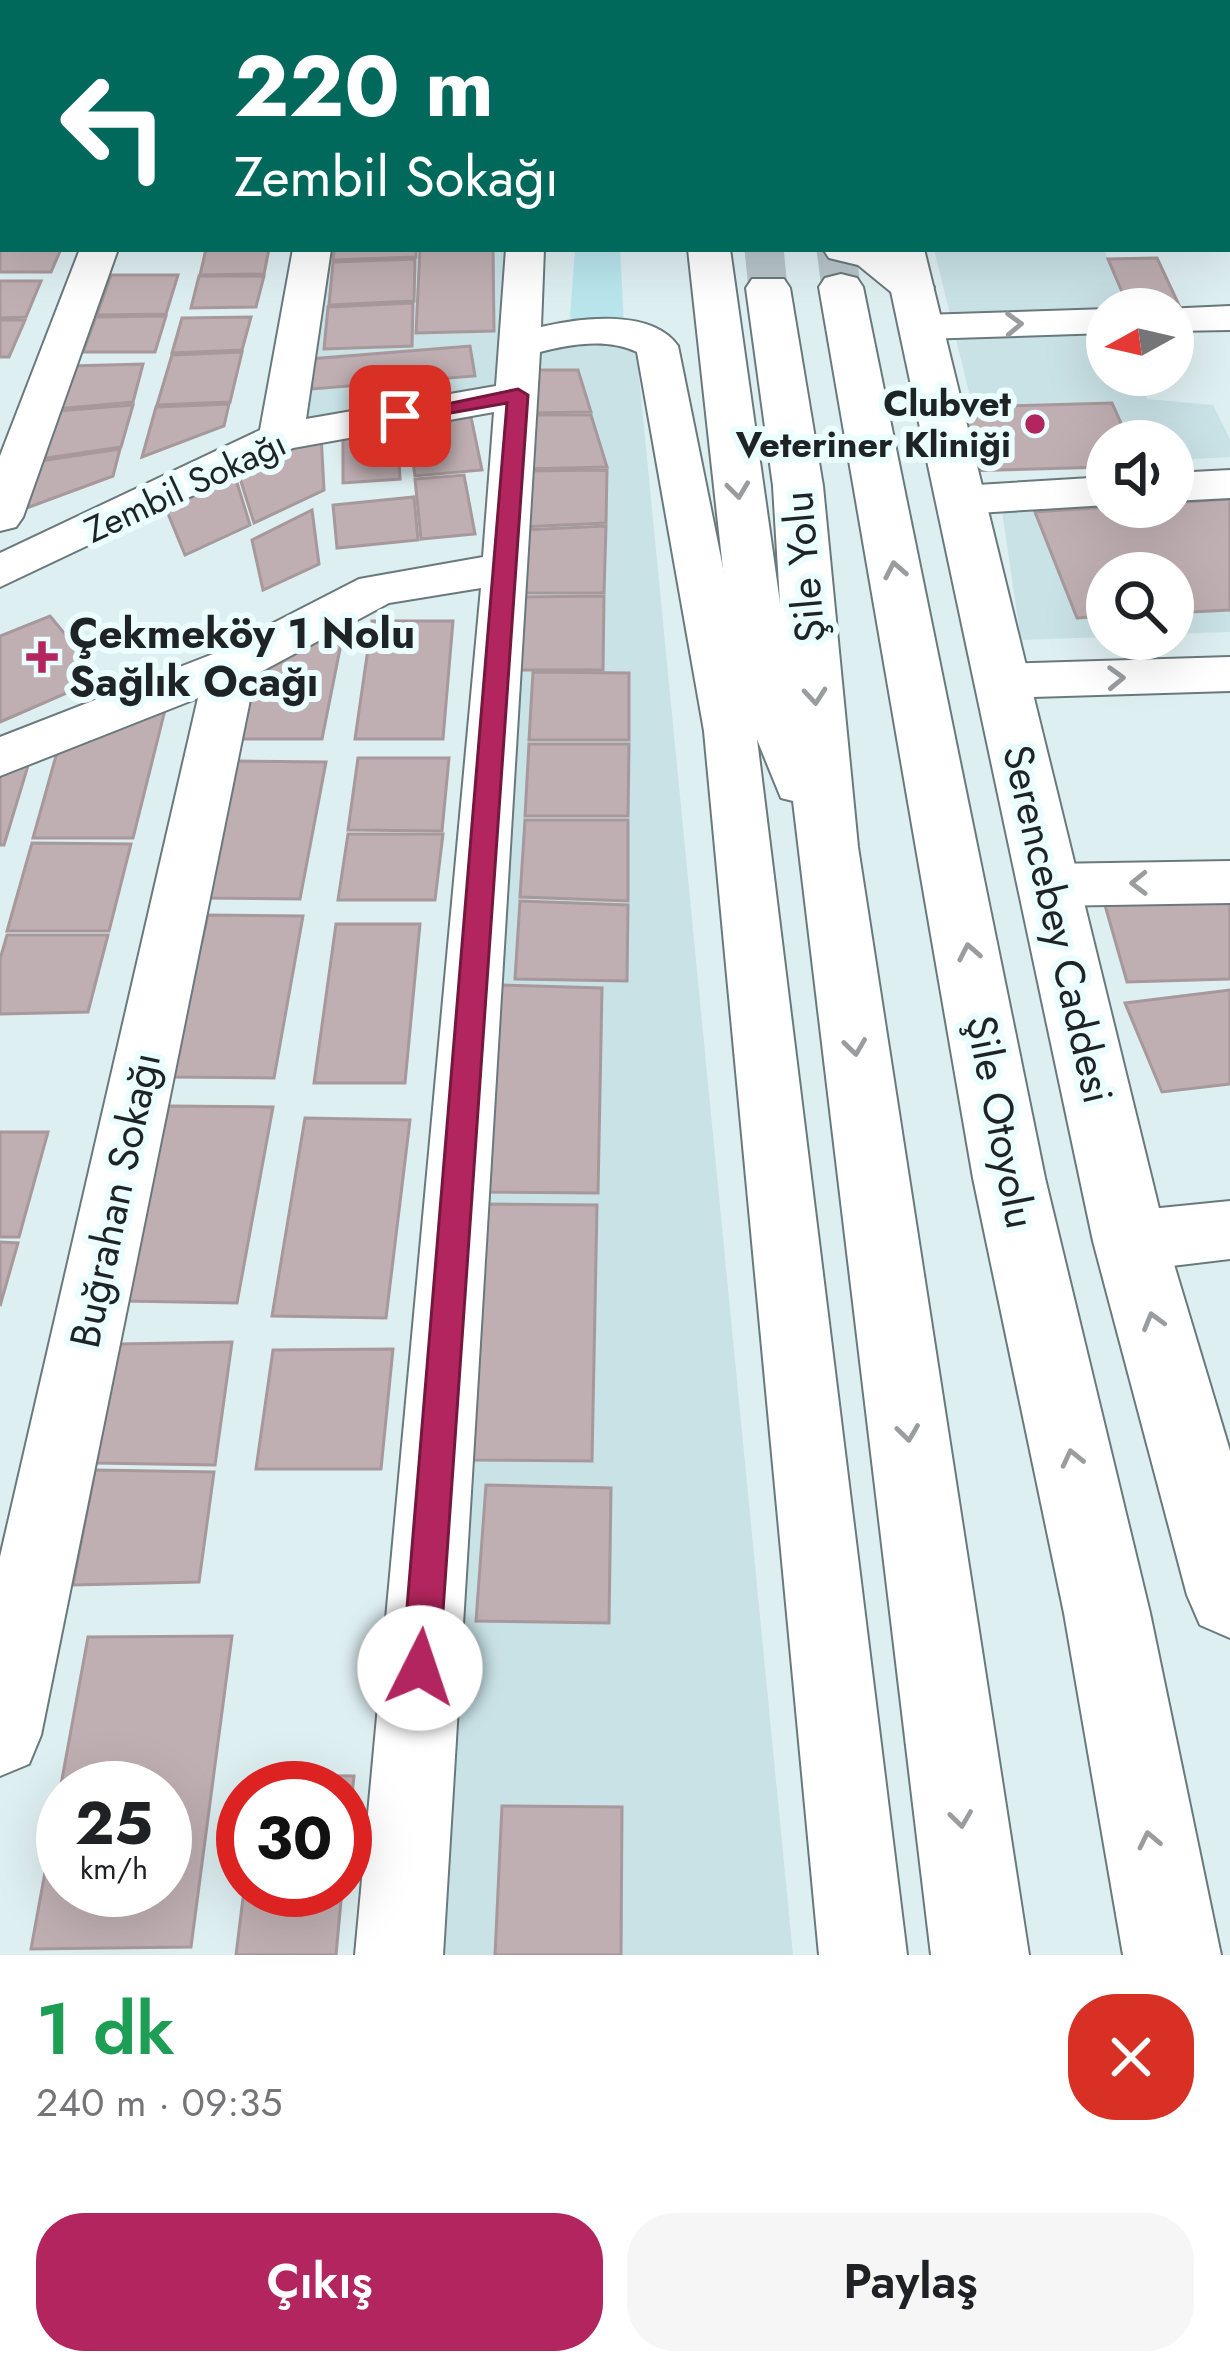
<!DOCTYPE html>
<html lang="tr">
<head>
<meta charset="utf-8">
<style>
	:root { --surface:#fff; --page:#f6f6f6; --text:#202124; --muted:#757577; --accent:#b2255e }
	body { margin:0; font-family:Jost,sans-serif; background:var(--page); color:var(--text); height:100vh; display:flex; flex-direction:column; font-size:45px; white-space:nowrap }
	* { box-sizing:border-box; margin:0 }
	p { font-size:39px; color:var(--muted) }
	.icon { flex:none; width:66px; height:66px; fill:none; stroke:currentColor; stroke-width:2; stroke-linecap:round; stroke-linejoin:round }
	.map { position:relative; height:1955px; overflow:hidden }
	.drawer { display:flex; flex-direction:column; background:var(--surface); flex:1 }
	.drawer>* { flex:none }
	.hud { position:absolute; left:0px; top:0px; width:1230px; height:252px; box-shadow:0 12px 48px #0002; background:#00695c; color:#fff; overflow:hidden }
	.needle { width:78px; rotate:262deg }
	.fabs { position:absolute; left:1086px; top:288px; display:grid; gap:24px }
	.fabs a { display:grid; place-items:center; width:108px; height:108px; border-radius:50%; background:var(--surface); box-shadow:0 12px 48px #0002; font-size:60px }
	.speed { position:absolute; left:36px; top:1761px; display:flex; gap:24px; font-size:60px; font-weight:700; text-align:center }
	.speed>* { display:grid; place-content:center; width:156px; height:156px; border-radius:50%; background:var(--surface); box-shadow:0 12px 48px #0002; line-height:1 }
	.speed small { font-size:30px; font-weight:400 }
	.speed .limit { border:18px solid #d22; background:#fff; color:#111 }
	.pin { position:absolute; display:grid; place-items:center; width:102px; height:102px; color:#fff; margin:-51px; border-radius:24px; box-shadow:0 6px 18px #0006 }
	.me { position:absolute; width:132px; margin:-66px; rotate:4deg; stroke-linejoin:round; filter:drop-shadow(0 0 9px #0008) }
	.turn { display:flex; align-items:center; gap:42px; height:252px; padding:0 36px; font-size:54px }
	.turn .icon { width:156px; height:156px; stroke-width:2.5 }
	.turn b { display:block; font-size:84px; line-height:102px }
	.round { display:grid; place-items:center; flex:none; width:126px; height:126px; border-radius:48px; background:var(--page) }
	.overview { display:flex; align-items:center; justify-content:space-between; height:204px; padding:0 36px }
	h1 { font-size:72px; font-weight:600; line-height:90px; color:#1e9e55 }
	.cta { display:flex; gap:24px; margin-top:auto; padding:24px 36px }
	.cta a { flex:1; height:138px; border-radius:48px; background:var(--accent); color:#fff; font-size:48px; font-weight:600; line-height:138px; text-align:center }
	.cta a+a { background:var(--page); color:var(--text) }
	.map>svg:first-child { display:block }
	.built { fill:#c9e2e6 }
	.green { fill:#b9e6ed }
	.building { fill:#bfafb3; stroke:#a7989b; stroke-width:3; fill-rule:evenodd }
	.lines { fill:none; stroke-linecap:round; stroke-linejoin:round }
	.highway-tunnel { stroke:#b8c6c9; stroke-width:39; stroke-dasharray:39 20; stroke-linecap:butt }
	.minor-casing { stroke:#6a797b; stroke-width:4 }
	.major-casing { stroke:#6a797b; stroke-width:4 }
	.highway-casing { stroke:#6a797b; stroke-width:4 }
	.minor { fill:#fff; fill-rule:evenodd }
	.major { fill:#fff; fill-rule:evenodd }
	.highway { fill:#fff; fill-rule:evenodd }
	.oneway { stroke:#9a9c9d }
	.route { fill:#b2255e; stroke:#74183d; stroke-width:3 }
	.poi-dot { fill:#b2255e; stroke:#ebfdff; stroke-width:4.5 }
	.labels { text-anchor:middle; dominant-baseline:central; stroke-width:12; stroke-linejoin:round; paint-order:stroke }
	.far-poi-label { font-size:36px; font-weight:bold; fill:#1e2425; stroke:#ebfdff; text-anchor:end }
	.far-street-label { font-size:36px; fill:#1e2425; stroke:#ebfdff }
	.street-label { font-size:42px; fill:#1e2425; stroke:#ebfdff }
	.poi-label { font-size:42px; font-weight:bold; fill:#1e2425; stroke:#ebfdff; text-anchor:start }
</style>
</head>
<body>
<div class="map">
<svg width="1230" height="1955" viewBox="0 0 1230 1955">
	<rect width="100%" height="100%" fill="#deeff2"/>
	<g class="built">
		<path d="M321 249H525L529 338 636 345 793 1955H423L530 391 301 427Z"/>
		<path d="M934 249H1104L1126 309H1107V375H1141L1147 399 1213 405 1230 439V457L1173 460V441H1107L988 470Z"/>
		<path d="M1230 481V632L1173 634V573H1107V637L1021 640 999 491 1107 486V507H1173V483Z"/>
	</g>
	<path class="green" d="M575 249H620L624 325 576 324 570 317Z"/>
	<g class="building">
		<path d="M0 247 3 249H61L51 272H0Z"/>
		<path d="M206 249H269L264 274 200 275Z"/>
		<path d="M334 249H416V257L333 260Z"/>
		<path d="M420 249H493L494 331 416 333Z"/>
		<path d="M1157 258 1179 305 1128 306 1108 259Z"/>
		<path d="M415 259 414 301 329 305 333 262Z"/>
		<path d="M111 275H178L166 314 97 315Z"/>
		<path d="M199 276H264L256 307 191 308Z"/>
		<path d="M0 281H41L26 317 0 318Z"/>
		<path d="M413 303 412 346 324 349 328 307Z"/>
		<path d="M166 316 155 352H83L96 317Z"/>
		<path d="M251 317 242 350 172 353 182 318Z"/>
		<path d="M0 320H25L9 357H0Z"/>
		<path d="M470 346 475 376 312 389 310 359Z"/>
		<path d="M242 352 230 402 157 405 172 355Z"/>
		<path d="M143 364 133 402 56 409 70 366Z"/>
		<path d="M533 370H578L591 412 530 413Z"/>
		<path d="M1112 403 1129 441H1107V467L963 471 944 408Z"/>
		<path d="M229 404 224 426 142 457 156 407Z"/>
		<path d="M133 405 121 447 40 459 56 411Z"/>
		<path d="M530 415H591L607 467 526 469Z"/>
		<path d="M471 417 482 470 415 476 407 423Z"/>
		<path d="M397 424 400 479 343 483V428Z"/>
		<path d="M321 434 324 490 254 523 238 472Z"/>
		<path d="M120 449 113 476 24 509 40 461Z"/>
		<path d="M607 470 606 523 522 527 526 471Z"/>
		<path d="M234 473 250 525 185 555 164 504Z"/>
		<path d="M464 475 475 534 421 539 415 479Z"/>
		<path d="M414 497 418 540 337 548 333 505Z"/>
		<path d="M1230 499V610L1173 613V573H1107V616L1077 618 1035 512Z"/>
		<path d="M312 510 319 564 263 590 252 540Z"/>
		<path d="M606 526 604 593H517L522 530Z"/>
		<path d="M604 596 603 670H512L517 597Z"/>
		<path d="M50 616 101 678 0 722V636Z"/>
		<path d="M346 619 322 739H241L256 661Z"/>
		<path d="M372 621H453L443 739H355Z"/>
		<path d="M533 672 629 673V740H529Z"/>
		<path d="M165 710 133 838H33L59 745Z"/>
		<path d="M529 744H629L628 816H525Z"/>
		<path d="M358 758H449L442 831 348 830Z"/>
		<path d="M30 759 4 845H0V771Z"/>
		<path d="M238 761 326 762 300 899 206 898Z"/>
		<path d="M525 820H628V901L520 897Z"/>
		<path d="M348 834H443L435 900H338Z"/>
		<path d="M32 843 131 844 109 931H7Z"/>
		<path d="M1230 891V979L1127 982 1102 895Z"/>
		<path d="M520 901 628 905 627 981 515 979Z"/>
		<path d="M208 915 303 916 274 1078 171 1077Z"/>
		<path d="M336 924H420L405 1083H314Z"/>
		<path d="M7 935H108L88 1012 0 1014V959Z"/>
		<path d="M500 985 602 988 598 1193 487 1192Z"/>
		<path d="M1230 990V1084L1162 1092 1125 1003Z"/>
		<path d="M169 1106 273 1107 237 1303 124 1301Z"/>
		<path d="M305 1118 410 1120 386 1318 272 1316Z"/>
		<path d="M0 1132H48L19 1237H0Z"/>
		<path d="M486 1204 597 1205 592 1461 467 1460Z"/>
		<path d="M0 1242 18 1243 0 1306Z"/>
		<path d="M232 1342 215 1465 96 1463 119 1344Z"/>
		<path d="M393 1349 381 1469H256L273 1350Z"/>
		<path d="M95 1470 214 1472 199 1582 73 1585Z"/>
		<path d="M486 1485 611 1488 609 1623 476 1621Z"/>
		<path d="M232 1636 191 1947 31 1949 88 1637ZM63 1788H165V1890H63Z"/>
		<path d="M257 1775 354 1776 345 1864V1788H256Z"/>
		<path d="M502 1806 622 1807 621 1955H495Z"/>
		<path d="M244 1890H342L336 1955H236Z"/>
	</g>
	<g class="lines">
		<g class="highway-tunnel">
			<path d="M764 249 768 288"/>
			<path d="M836 249 841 287"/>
		</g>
		<g class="minor-casing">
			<g id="minor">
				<rect x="102" y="0" width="32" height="3"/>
				<path d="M1058 0H1091L1093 3H1060Z"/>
				<path d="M1227 124 1230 125V149L1227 148Z"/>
				<rect x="1227" y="196" width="3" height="22"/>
				<rect x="0" y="220" width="3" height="24"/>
				<path d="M80 249H118L23 517 16 527 0 531V456Z"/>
				<path d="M293 249H331L306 419 496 386 506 249H544L541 327C579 318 652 308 678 346L756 731 907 1955H819L704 731 637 352C607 338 571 344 540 352L443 1955H355L481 588 389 603 255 675 41 1735 29 1764 0 1776V1557L198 698 0 776V737L213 654 359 579 483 557 494 412 293 448 0 587V553L260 430Z"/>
				<path d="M1230 306V330L1173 331V309H1164Z"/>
				<path d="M1108 309 1107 333 922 339 907 336 901 327 907 318 922 315Z"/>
				<path d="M1230 470V498L1173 501V473Z"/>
				<path d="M1107 477V505L961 514 945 510 938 500 945 490 961 486Z"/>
				<path d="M1230 657V691L1003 698 985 693 977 681 985 669 1003 664Z"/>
				<path d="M1230 861V903L1049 906 1029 900 1020 885 1029 870 1049 864Z"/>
				<path d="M1230 1201V1259L1130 1271 1106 1262 1096 1241 1106 1220 1130 1211Z"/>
			</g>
		</g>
		<g class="major-casing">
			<g id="major">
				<path d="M60 0H111L113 3H62Z"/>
				<rect x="677" y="0" width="34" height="3"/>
				<rect x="844" y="0" width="34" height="3"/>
				<rect x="0" y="85" width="3" height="22"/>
				<path d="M882 249H924L1167 1241 1230 1451V1638L1200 1625 1187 1595 1093 1241Z"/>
			</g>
		</g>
		<g class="highway-casing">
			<g id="highway">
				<path d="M688 249H730L780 603 773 486 746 288 752 279H784L790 288 823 486 858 847 1029 1955H931L793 801 781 798 736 688Z"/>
				<path d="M823 249H891L934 287 928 296H896L858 265 829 258Z"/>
				<path d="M841 274 857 278 863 287 1045 1178 1150 1613 1221 1955H1123L1064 1613 973 1178 819 287 825 278Z"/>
			</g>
		</g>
		<use href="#minor" class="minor"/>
		<use href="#major" class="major"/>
		<use href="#highway" class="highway"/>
	</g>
	<defs><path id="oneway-chevron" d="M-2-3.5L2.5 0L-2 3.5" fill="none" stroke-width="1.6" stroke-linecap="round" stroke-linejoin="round" transform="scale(3)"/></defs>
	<g class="oneway">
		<use href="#oneway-chevron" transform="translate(1014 324) rotate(-2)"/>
		<use href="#oneway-chevron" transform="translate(738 490) rotate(83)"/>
		<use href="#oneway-chevron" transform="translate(895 570) rotate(-101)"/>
		<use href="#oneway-chevron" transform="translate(1116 678) rotate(-2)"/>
		<use href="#oneway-chevron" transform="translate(815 696) rotate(85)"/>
		<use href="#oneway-chevron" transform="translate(1139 883) rotate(179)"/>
		<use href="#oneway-chevron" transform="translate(969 952) rotate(-101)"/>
		<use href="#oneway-chevron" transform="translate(855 1047) rotate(82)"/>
		<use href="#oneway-chevron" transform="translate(1153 1321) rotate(-106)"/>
		<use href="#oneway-chevron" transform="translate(908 1433) rotate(82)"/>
		<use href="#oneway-chevron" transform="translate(1072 1458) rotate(-103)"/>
		<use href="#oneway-chevron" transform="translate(961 1819) rotate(82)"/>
		<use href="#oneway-chevron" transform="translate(1149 1840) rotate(-102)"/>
	</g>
	<path class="route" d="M518 389 528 395 439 1668 433 1681 420 1687 407 1681 402 1668 507 403 400 422 390 416Z"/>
	<g class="poi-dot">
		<circle cx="1035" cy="424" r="12"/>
		<path d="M36 639h12v12h12v12h-12v12h-12v-12h-12v-12h12z"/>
	</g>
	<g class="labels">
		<g class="far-poi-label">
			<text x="1011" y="403">Clubvet<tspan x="1011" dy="41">Veteriner Kliniği</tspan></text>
		</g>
		<g class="far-street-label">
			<text transform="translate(185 486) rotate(-25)">Zembil Sokağı</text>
		</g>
		<g class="street-label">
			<text transform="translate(804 567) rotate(-95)">Şile Yolu</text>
			<text transform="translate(1058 924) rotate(77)">Serencebey Caddesi</text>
			<text transform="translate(1001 1122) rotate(79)">Şile Otoyolu</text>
			<text transform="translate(115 1200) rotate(-78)">Buğrahan Sokağı</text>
		</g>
		<g class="poi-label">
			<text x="69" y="633">Çekmeköy 1 Nolu<tspan x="69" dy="48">Sağlık Ocağı</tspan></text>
		</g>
	</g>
</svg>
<div class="fabs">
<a><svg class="needle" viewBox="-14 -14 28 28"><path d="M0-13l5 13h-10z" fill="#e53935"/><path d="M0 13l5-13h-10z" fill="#757577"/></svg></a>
<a><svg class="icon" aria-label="sound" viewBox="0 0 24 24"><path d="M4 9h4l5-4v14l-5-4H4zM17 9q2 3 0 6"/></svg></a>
<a><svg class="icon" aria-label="search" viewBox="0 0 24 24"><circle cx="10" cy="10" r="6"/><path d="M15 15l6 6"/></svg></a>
</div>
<div class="speed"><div>25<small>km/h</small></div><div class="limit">30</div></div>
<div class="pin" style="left:400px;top:416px;background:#d93025"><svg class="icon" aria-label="arrive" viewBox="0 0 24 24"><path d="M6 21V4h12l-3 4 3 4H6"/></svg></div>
<svg class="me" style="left:420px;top:1668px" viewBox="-20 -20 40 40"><circle r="19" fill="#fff"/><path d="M0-13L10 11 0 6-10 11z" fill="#b2255e"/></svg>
<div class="hud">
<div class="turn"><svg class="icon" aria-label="left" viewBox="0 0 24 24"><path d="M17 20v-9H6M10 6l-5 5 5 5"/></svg><div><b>220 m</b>Zembil Sokağı</div></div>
</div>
</div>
<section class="drawer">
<div class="overview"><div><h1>1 dk</h1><p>240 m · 09:35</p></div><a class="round" style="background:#d93025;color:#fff"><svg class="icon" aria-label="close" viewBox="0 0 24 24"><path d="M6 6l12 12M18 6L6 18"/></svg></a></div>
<div class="cta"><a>Çıkış</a><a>Paylaş</a></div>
</section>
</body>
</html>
